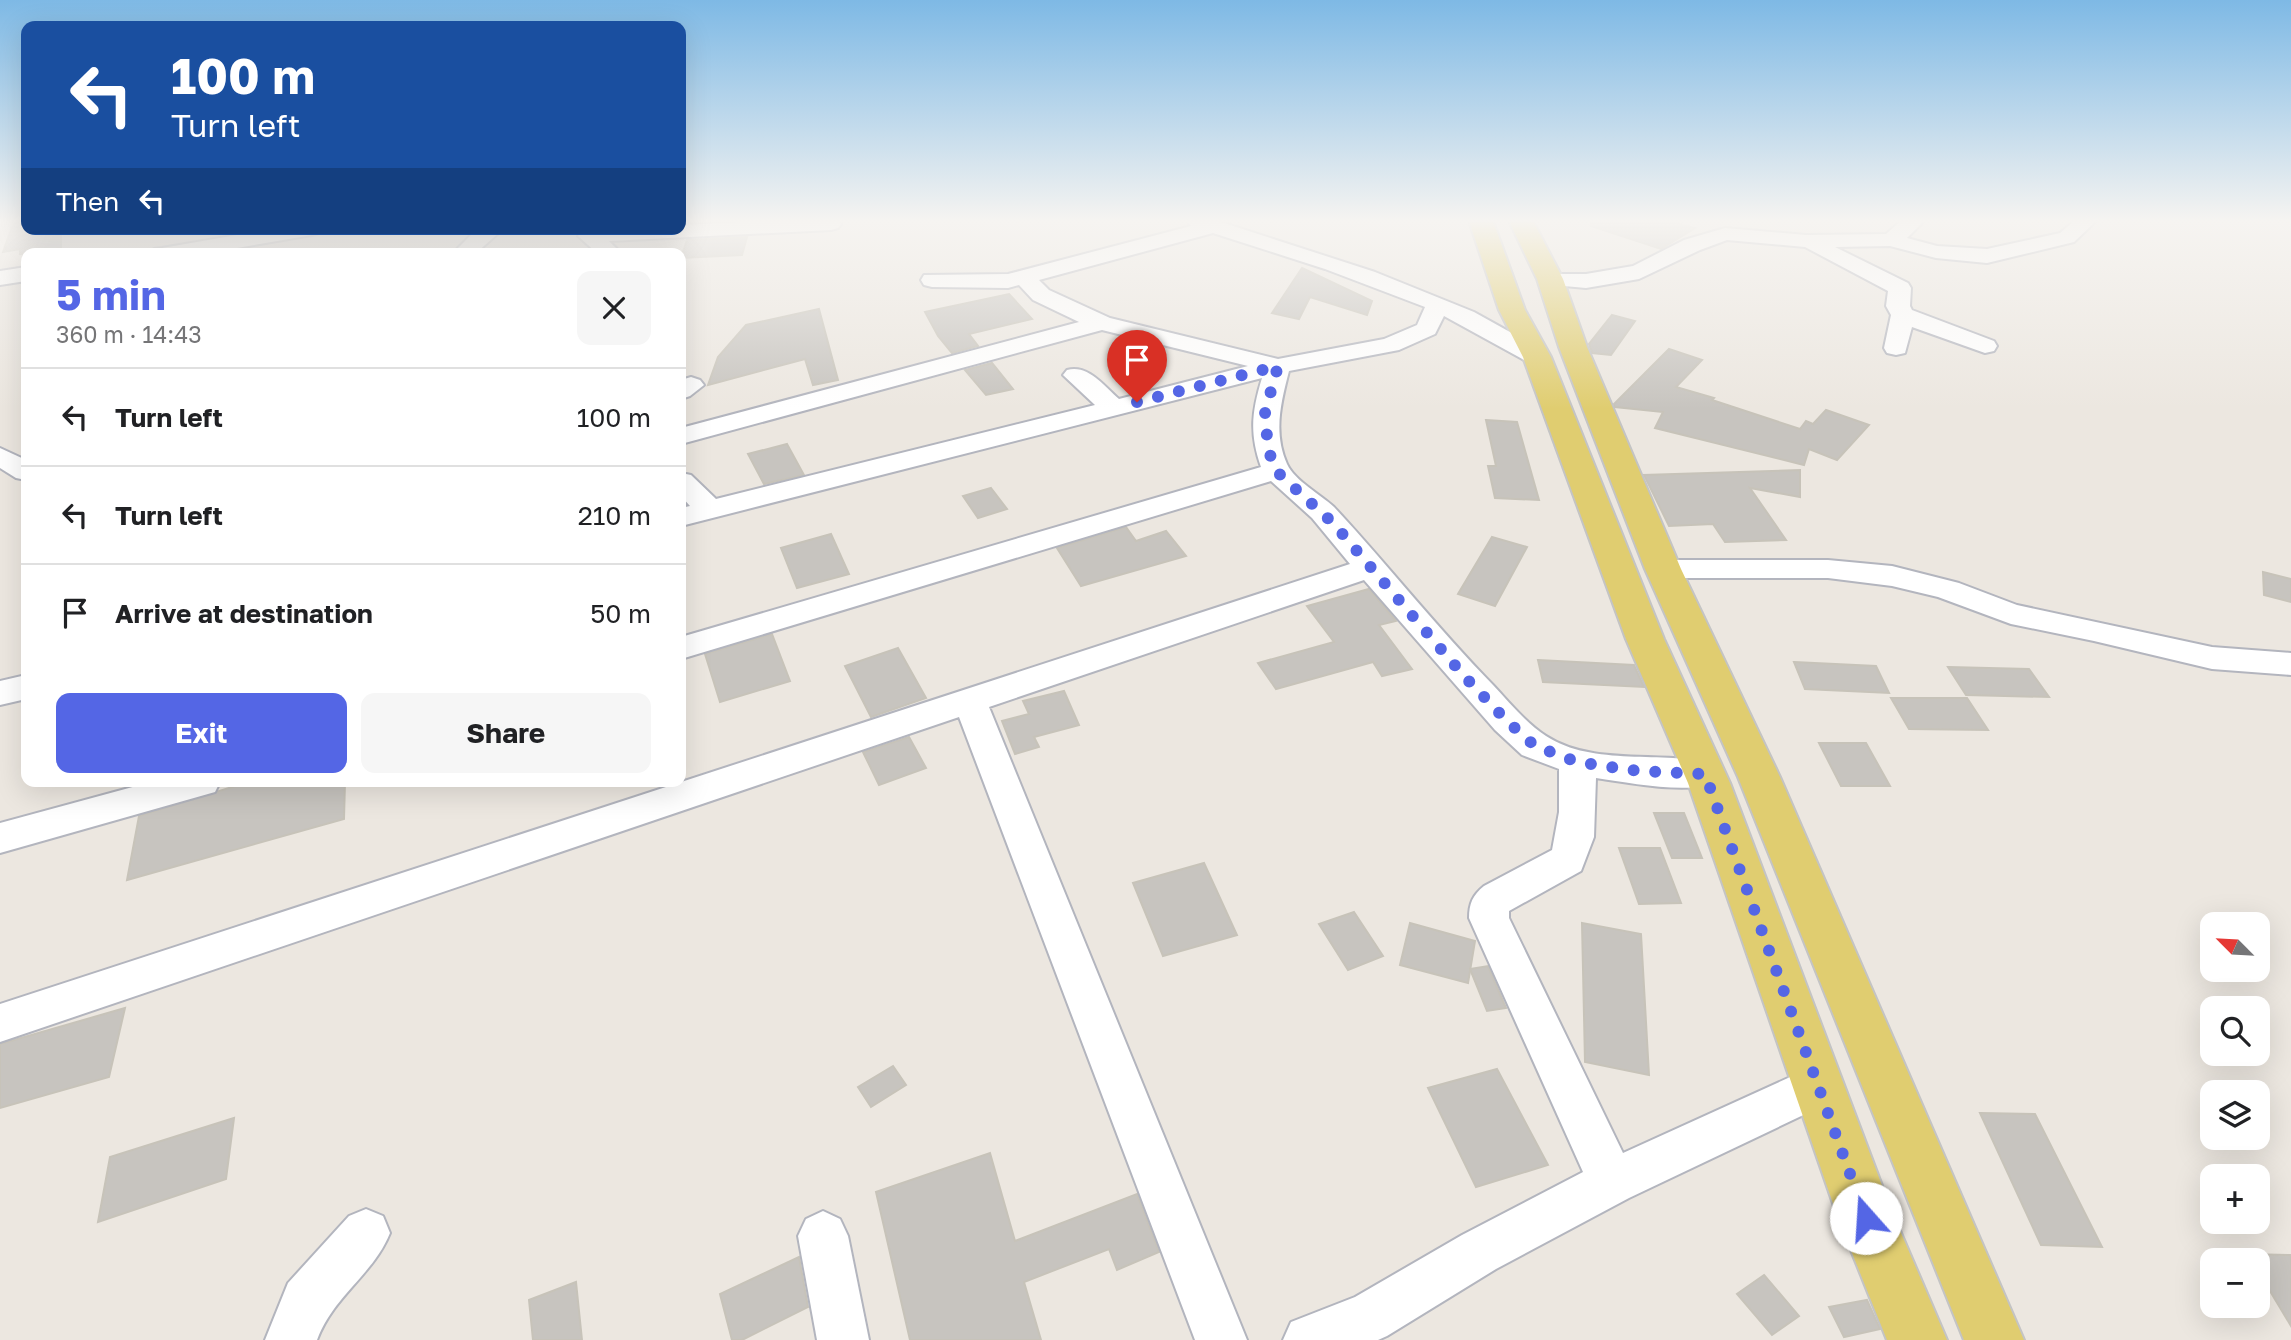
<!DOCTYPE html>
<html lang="en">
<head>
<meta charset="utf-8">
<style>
	:root { --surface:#fff; --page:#f6f6f6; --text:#202124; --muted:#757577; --line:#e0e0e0; --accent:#5466e5 }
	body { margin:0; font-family:"Golos Text",sans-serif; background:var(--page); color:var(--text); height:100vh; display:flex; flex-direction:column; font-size:26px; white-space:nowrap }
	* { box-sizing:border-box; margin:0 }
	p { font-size:23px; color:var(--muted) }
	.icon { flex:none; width:38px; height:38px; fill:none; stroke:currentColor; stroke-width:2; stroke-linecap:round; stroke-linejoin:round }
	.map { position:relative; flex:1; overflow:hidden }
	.panel { position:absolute; left:21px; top:248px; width:665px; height:539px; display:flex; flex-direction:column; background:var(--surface); border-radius:14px; box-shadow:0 7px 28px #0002 }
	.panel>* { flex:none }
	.hud { position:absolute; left:21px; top:21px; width:665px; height:214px; border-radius:14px; box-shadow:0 7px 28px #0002; background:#1a4fa0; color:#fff; overflow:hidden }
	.needle { width:46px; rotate:294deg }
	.buttons { position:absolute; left:2200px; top:912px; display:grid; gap:14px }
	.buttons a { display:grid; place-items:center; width:70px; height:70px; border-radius:14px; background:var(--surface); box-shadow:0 7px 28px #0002; font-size:35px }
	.pin { position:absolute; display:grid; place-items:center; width:60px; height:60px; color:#fff; margin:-72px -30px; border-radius:50% 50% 50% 0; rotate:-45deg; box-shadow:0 0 7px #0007 }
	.pin .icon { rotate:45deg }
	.me { position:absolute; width:77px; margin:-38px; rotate:341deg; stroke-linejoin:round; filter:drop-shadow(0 0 5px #0008) }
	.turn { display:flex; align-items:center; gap:24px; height:147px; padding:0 35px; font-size:32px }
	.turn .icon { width:91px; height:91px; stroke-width:2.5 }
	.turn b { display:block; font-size:49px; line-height:60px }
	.then { display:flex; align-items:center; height:66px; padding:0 35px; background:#0003; gap:14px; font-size:26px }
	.round { display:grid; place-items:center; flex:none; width:74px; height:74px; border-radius:14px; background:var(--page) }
	.summary { display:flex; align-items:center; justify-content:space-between; height:119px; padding:0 35px }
	h1 { font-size:42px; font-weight:700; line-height:52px; color:var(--accent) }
	.action { display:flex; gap:14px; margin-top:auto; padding:14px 35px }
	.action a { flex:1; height:80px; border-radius:14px; background:var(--accent); color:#fff; font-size:28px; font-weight:700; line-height:80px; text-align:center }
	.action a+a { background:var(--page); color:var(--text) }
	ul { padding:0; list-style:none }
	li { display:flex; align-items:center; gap:21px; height:98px; padding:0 35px; border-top:2px solid var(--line) }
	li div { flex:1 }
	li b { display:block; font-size:26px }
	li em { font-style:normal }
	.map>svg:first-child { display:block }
	.building { fill:#c7c4bf; stroke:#c7c3b9; stroke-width:2 }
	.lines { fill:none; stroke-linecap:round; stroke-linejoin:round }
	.street-casing { stroke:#b3b5be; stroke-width:4 }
	.primary-casing { stroke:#c4c4c4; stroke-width:4 }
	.street { fill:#fff; fill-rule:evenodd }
	.primary { fill:#e0cd70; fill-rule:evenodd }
	.route { stroke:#5466e5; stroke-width:12; stroke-dasharray:0 21.6 }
</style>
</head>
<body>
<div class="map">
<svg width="2291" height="1340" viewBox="0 0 2291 1340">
	<rect width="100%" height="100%" fill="#ece7e0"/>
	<g class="building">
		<path d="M14 221H26V229H61V254H20V249L3 252Z"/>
		<path d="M1591 221H1669L1695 228 1661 249 1591 226Z"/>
		<path d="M747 237 742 255 681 258 687 240Z"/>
		<path d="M1302 268 1372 301 1367 315 1310 297 1299 319 1272 313Z"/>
		<path d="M1009 294 1032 319 969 334 978 346 952 353 938 336 925 312Z"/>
		<path d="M819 309 838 380 813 385 805 359 708 385 718 357 746 325Z"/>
		<path d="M1612 315 1635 321 1611 355 1592 353 1589 344Z"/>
		<path d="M1669 349 1702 360 1676 387 1714 398 1712 400 1800 429 1806 421 1813 424 1826 410 1869 425 1837 460 1809 449 1804 465 1655 428 1663 412 1615 407 1614 404Z"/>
		<path d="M992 363 1013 389 986 395 965 370Z"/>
		<path d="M1486 420 1517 422 1539 500 1495 498 1488 466H1496Z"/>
		<path d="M787 444 804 475 764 484 748 454Z"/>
		<path d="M1800 470V497L1750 488 1786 540 1725 542 1713 524 1669 526 1644 475Z"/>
		<path d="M991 488 1007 509 978 518 963 496Z"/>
		<path d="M1126 527 1136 541 1166 531 1186 556 1081 586 1057 548Z"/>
		<path d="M831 534 849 574 797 588 781 548Z"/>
		<path d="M1492 537 1527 547 1495 606 1458 594Z"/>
		<path d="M2263 572 2291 579V602L2264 595Z"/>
		<path d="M1369 589 1396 621 1379 625 1412 669 1382 676 1373 662 1276 689 1258 663 1334 642 1307 606Z"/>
		<path d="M772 634 790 681 720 702 705 654Z"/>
		<path d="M898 648 926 698 871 717 845 666Z"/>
		<path d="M1538 660 1634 665 1644 687 1543 682Z"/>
		<path d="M1794 662 1876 666 1889 693 1805 689Z"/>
		<path d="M1948 667 2029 669 2049 697 1966 695Z"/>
		<path d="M1064 691 1079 725 1034 737 1039 747 1015 754 1002 721 1029 714 1023 701Z"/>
		<path d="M1891 698H1967L1988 730 1909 729Z"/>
		<path d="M909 737 926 768 879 785 863 752Z"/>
		<path d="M1819 743H1866L1890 786H1841Z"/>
		<path d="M248 782H345L344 819 127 880 139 816Z"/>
		<path d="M1654 813H1684L1702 858H1672Z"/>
		<path d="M1619 848H1660L1681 903 1639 904Z"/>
		<path d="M1204 863 1237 935 1163 956 1133 883Z"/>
		<path d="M1354 912 1383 956 1348 970 1319 924Z"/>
		<path d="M1410 923 1475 941 1468 983 1400 965Z"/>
		<path d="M1582 923 1641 934 1649 1075 1585 1062Z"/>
		<path d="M1488 966 1506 1008 1487 1011 1470 969Z"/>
		<path d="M125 1008 109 1077 0 1108V1044Z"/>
		<path d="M893 1066 906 1085 871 1107 858 1087Z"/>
		<path d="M1497 1069 1548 1165 1476 1187 1428 1088Z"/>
		<path d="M1980 1113 2035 1114 2102 1247 2041 1245Z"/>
		<path d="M234 1118 226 1179 98 1222 110 1157Z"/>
		<path d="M990 1153 1015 1241 1137 1194 1159 1252 1117 1270 1109 1249 1024 1282 1041 1340H910L876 1192Z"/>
		<path d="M2247 1254 2291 1255V1326L2258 1271V1260H2251Z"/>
		<path d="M799 1257 808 1307 742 1340H732L720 1294Z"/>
		<path d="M1764 1275 1799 1316 1772 1335 1737 1294Z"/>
		<path d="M576 1282 582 1340H533L529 1300Z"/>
		<path d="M1867 1300 1880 1329 1844 1337 1829 1307Z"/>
	</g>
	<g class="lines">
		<g class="street-casing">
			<g id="street">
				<path d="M763 221H839L841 224 838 228 831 230 609 241 622 254H598L578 236 582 232 589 230 681 229V225Z"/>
				<path d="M1187 221 1221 222 1375 272 1474 312 1546 352 1549 357 1546 362 1537 364 1528 362 1444 316 1435 334 1399 350 1289 371C1281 402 1273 433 1287 464 1295 481 1320 494 1334 507 1388 565 1437 628 1493 685 1509 702 1526 723 1546 736 1595 768 1666 749 1718 765L1723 774 1718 783C1684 794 1631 783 1596 778L1594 837 1581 871 1509 911V918L1623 1153 1819 1064 1835 1070 1841 1085 1835 1100 1629 1198 1496 1269 1387 1336 1378 1340H1283L1291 1322 1355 1297 1462 1235 1583 1172 1469 918C1469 903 1473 895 1484 886L1552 850 1559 812V769L1522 755 1495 730 1364 580 989 707 1247 1340H1195L959 717 0 1042V1004L1350 564 1312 518 1271 481 681 659V637L1261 467C1249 433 1252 411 1262 378L681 526V508L690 506 681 496V473L691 475 716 499 1095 405 1063 375 1067 370C1088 364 1104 386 1119 399L1248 366 1102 330 681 444V428L1079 322 1033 300 1019 285 1008 288 932 287 924 285 921 280 924 275 1008 274 1191 226ZM1213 233 1325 269 1425 307 1417 325 1384 339 1278 359 1110 318 1049 290 1039 280Z"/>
				<path d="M1901 221H1924L1907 238 1937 246 1987 249 2060 233 2074 221H2096L2074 242 1987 263 1936 258 1890 246 1835 247 1908 283 1911 288 1910 306 1912 310 1994 341 1997 346 1994 351 1985 353 1912 327 1905 353 1896 355 1887 353 1884 348 1891 315 1886 306 1888 291 1805 247 1727 240 1700 250 1639 279 1586 288 1542 284 1539 279 1542 274H1586L1633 266 1684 240 1725 228 1806 235 1886 234Z"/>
				<path d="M272 229H322L319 233 312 235 202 254H151L154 249 162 248Z"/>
				<path d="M477 229H503L475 254H452Z"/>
				<path d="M26 267V281L0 285V271Z"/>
				<path d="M691 377 700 380 704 385 690 396 681 399V380Z"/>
				<path d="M0 448 26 460V480L16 478 0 468Z"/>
				<path d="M1663 560H1828L1892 566 1959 583 2017 605 2212 647 2291 653V675L2212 669 2094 641 2011 624 1938 597 1892 586 1828 578H1663L1652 576 1648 569 1652 562Z"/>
				<path d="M26 675V699L0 705V681Z"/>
				<path d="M151 782H220L215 792 0 853V823Z"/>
				<path d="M366 1209 383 1216 390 1233C373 1275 334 1295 317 1340H265L288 1283 349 1216Z"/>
				<path d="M823 1211 840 1219 848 1236 869 1340H817L798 1236 806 1219Z"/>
			</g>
		</g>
		<g class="primary-casing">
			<g id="primary">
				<path d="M1469 221H1493L1525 310 1551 357 1664 639 1730 783 1892 1212 1947 1340H1887L1838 1218 1688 783 1626 639 1523 357 1499 310Z"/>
				<path d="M1509 221H1533L1563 279 1587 347 1681 569 1780 777 2024 1340H1964L1738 777 1645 569 1559 347 1537 279Z"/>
			</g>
		</g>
		<use href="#street" class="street"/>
		<use href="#primary" class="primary"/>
	</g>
	<linearGradient id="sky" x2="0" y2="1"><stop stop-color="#7eb9e5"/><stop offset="0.54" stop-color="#f6f4f1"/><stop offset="1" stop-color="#f6f4f1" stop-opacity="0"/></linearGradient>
	<rect width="2291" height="409" fill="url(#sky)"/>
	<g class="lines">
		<path class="route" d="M1137 402 1278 366 1265 412 1268 449 1276 471 1333 523 1464 676 1507 721 1535 746 1577 762 1638 771 1705 774 1866 1218"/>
	</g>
</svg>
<div class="buttons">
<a><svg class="needle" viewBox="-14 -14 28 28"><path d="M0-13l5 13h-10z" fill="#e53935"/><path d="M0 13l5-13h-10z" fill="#757577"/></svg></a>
<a><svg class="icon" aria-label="search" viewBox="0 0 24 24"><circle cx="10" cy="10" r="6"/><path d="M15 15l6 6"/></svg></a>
<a><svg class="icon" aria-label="layers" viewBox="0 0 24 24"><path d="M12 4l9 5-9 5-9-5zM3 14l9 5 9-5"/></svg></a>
<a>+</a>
<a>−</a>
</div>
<div class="pin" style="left:1137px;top:402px;background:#d93025"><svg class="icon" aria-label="arrive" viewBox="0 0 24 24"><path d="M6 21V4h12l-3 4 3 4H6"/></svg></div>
<svg class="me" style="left:1866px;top:1218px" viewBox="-20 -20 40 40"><circle r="19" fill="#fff"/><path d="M0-13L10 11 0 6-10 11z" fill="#5466e5"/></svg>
<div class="hud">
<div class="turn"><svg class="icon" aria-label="left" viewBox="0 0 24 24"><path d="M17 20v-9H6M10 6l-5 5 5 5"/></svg><div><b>100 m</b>Turn left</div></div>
<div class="then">Then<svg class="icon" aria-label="left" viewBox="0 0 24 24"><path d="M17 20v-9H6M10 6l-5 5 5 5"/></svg></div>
</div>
<section class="panel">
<div class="summary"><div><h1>5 min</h1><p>360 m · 14:43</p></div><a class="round"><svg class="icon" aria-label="close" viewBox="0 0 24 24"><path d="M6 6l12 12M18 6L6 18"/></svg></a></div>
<ul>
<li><svg class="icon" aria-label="left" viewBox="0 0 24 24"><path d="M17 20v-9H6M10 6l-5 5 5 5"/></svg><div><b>Turn left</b></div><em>100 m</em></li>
<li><svg class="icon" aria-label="left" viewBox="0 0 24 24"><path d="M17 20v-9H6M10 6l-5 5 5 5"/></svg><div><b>Turn left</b></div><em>210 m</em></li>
<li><svg class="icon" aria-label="arrive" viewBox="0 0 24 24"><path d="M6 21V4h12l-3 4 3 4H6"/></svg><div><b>Arrive at destination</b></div><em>50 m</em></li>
</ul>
<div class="action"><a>Exit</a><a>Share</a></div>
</section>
</div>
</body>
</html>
